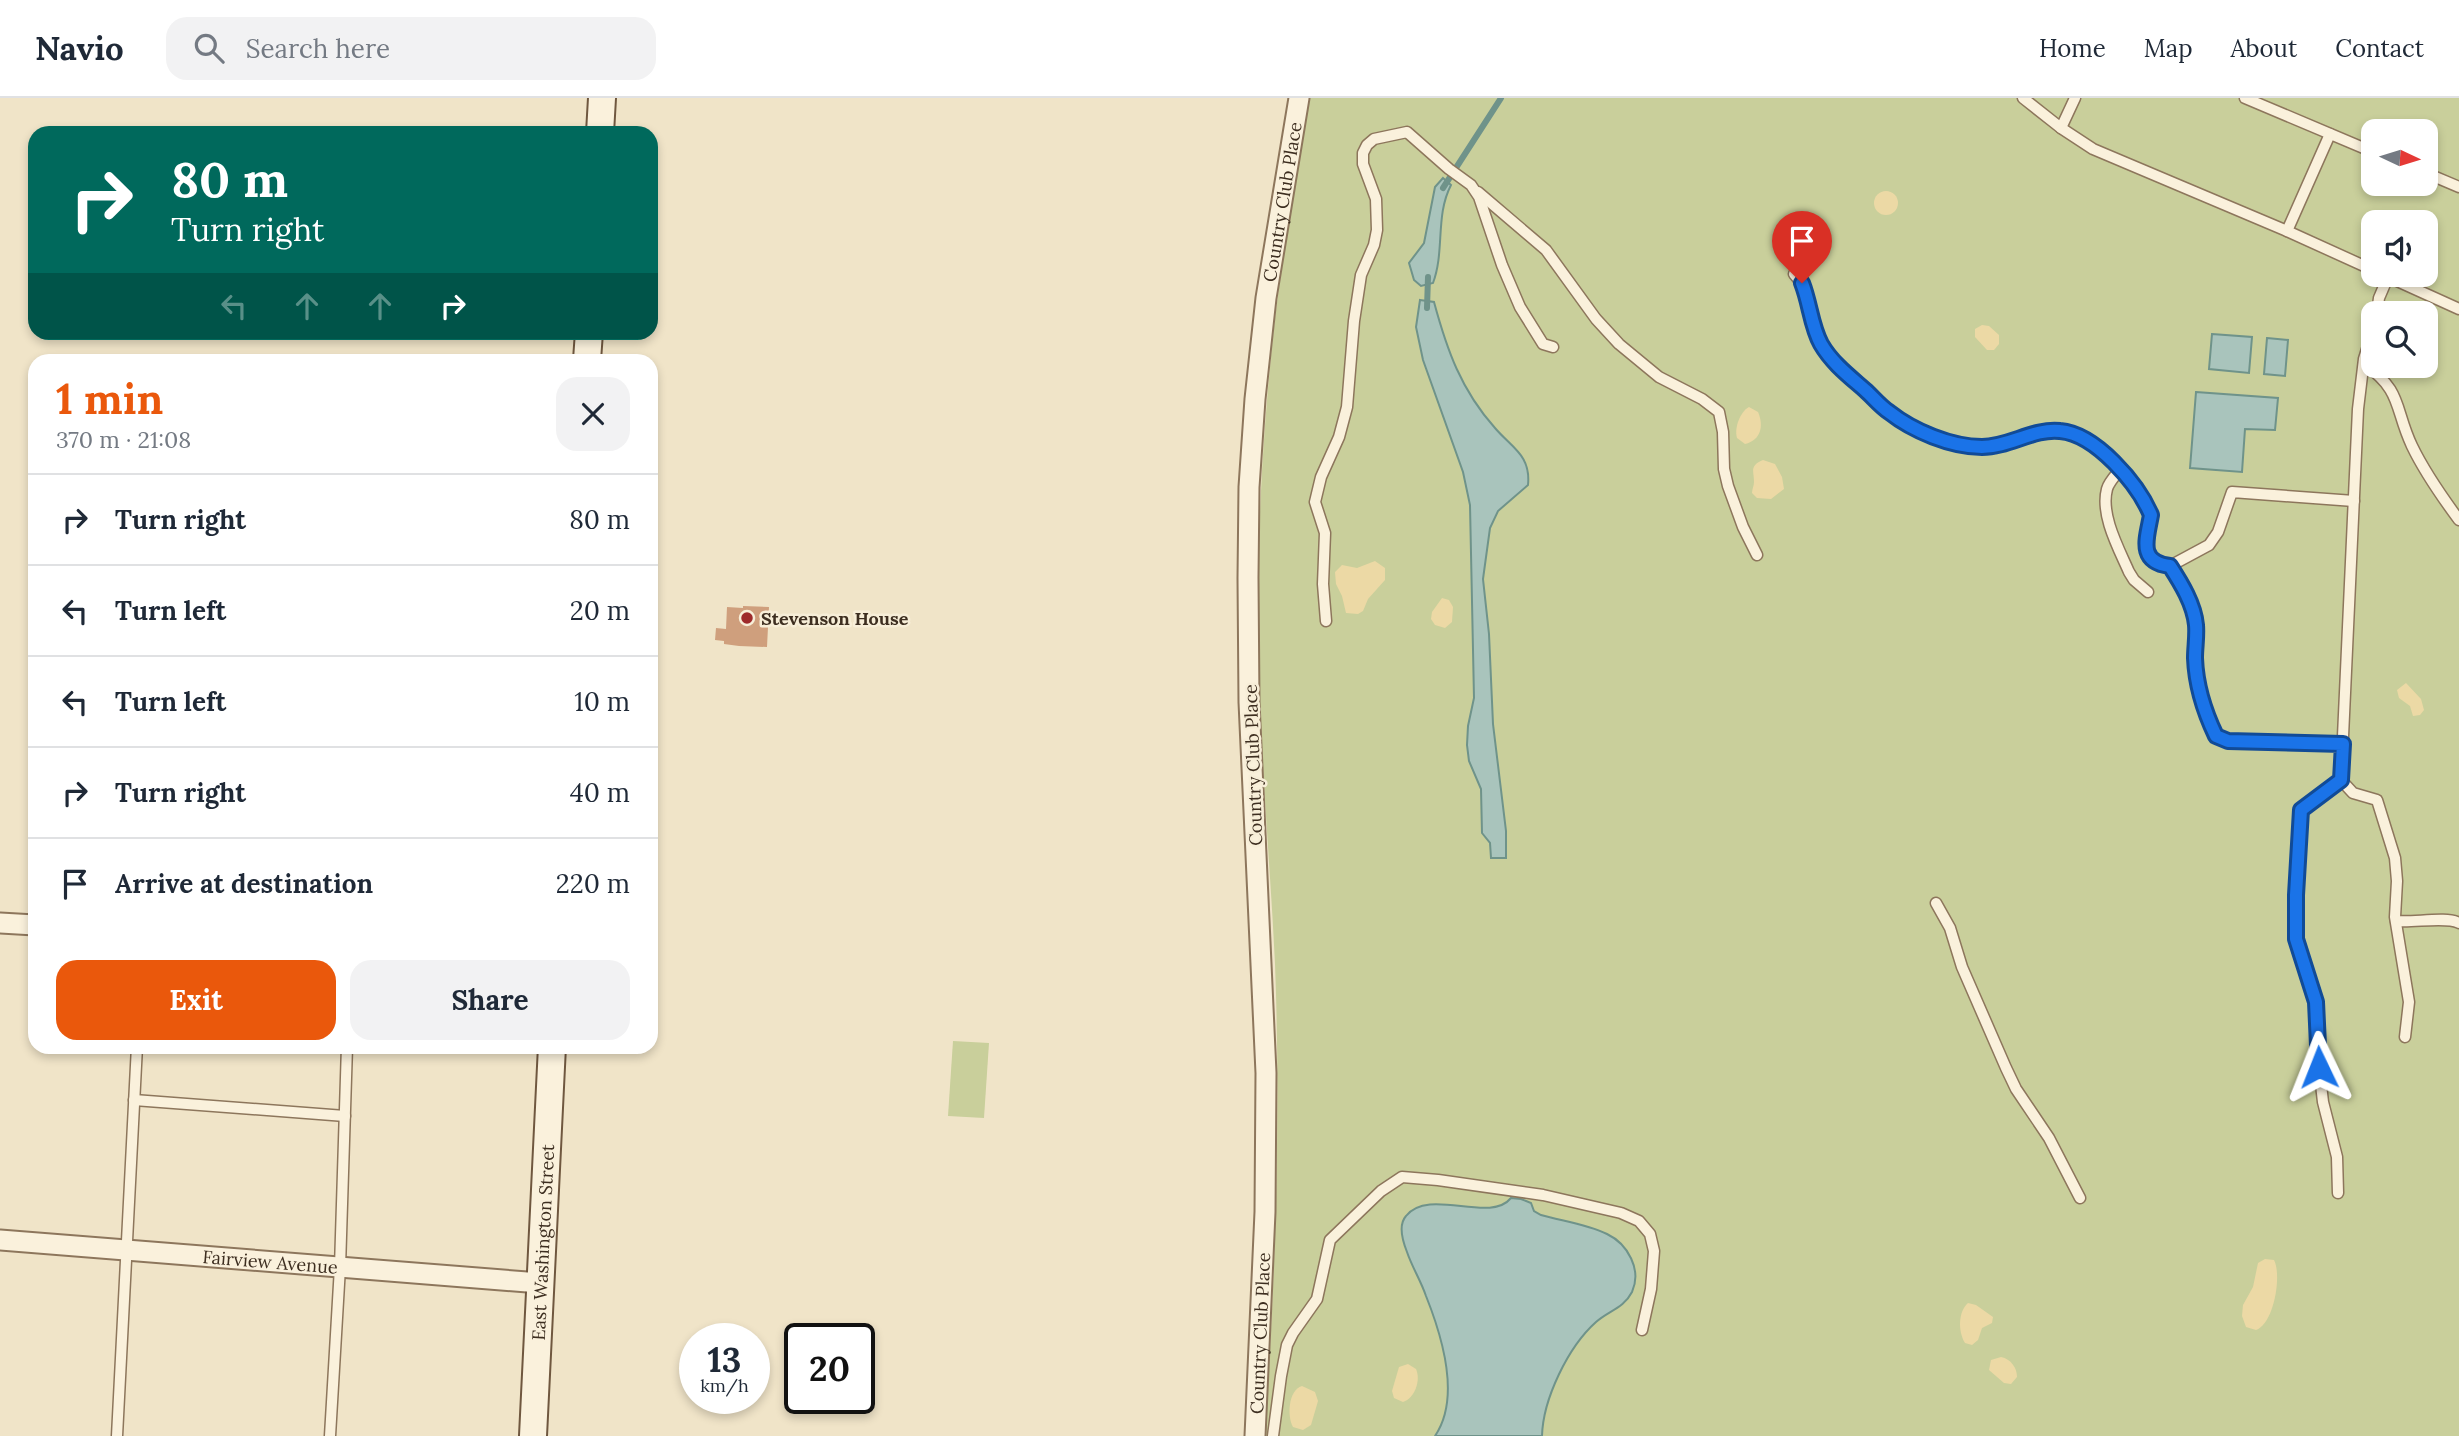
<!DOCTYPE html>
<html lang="en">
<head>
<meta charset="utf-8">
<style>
	:root { --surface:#fff; --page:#f2f2f3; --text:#1f2937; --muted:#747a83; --line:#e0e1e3; --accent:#ea580c }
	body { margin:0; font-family:Lora,serif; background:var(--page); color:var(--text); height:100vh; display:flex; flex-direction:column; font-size:26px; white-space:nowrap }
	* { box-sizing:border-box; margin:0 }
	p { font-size:23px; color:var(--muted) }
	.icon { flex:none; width:38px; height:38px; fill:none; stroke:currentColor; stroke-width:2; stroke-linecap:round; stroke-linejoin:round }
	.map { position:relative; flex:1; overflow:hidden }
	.side { position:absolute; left:28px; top:256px; width:630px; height:700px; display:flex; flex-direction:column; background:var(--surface); border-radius:21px; box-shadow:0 4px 10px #0003 }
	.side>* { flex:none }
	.guide { position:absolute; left:28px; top:28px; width:630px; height:214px; border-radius:21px; box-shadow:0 4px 10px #0003; background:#00695c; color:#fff; overflow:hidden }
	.needle { width:46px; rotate:94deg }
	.fabs { position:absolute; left:2361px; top:21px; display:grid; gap:14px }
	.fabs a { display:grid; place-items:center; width:77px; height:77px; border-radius:14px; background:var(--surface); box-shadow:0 4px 10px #0003; font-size:35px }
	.speed { position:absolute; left:679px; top:1225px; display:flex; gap:14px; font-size:35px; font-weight:700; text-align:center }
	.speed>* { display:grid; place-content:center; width:91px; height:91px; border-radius:50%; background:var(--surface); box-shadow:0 4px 10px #0003; line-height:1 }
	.speed small { font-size:18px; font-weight:400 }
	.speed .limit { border:4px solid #111; border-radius:10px; background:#fff; color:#111 }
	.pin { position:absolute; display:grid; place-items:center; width:60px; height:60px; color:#fff; margin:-72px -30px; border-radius:50% 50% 50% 0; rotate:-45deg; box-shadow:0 0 7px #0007 }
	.pin .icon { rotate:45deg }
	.me { position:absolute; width:77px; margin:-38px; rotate:358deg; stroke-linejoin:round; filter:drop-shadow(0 0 5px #0008) }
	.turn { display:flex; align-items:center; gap:24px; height:147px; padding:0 28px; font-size:32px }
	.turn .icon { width:91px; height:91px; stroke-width:2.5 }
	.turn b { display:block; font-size:49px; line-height:60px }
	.lanes { display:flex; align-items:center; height:66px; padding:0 28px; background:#0003; justify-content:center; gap:35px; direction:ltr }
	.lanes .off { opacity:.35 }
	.round { display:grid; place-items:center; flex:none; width:74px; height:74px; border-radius:21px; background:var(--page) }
	.head { display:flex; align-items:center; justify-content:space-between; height:119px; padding:0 28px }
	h1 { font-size:42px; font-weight:700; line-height:52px; color:var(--accent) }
	.primary-button { display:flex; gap:14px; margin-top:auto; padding:14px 28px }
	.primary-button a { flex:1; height:80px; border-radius:21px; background:var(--accent); color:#fff; font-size:28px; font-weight:700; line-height:80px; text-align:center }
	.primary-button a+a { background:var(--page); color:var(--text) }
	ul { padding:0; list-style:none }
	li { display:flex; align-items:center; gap:21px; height:91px; padding:0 28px; border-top:2px solid var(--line) }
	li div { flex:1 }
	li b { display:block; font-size:26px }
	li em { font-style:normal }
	header { display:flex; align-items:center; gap:42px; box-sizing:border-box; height:98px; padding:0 35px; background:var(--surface); border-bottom:2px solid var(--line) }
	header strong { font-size:33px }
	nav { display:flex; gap:38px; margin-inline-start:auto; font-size:24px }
	.search { width:490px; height:63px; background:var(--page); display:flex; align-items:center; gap:18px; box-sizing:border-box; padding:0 24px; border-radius:21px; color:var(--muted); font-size:26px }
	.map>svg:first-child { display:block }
	.green { fill:#c9cf9b; fill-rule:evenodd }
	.sand { fill:#ecd9a5 }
	.water { fill:#a9c4bc; stroke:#6f938a; stroke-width:2 }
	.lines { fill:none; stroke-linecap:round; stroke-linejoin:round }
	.stream { stroke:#6f938a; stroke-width:6 }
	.building { fill:#cf9f7d }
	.lane-casing { stroke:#8d765c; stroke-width:13 }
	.street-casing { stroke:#8d765c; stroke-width:23 }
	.secondary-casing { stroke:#6f573f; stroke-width:30 }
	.lane { stroke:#faf1dc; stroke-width:10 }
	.street { stroke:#faf1dc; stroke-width:19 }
	.secondary { stroke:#faf1dc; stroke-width:26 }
	.route-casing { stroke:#114b97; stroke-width:18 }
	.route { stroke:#1a73e8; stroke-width:12 }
	.poi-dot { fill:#9e2a2b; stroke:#f7eed8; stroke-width:2.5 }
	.labels { text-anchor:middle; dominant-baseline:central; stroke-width:5; stroke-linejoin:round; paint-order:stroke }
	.street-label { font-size:18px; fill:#3d2e20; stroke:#f7eed8 }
	.poi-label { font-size:18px; font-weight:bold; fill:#3d2e20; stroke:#f7eed8; text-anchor:start }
</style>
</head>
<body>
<header>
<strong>Navio</strong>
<div class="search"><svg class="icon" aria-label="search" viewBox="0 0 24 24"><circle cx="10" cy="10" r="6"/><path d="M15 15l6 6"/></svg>Search here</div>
<nav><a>Home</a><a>Map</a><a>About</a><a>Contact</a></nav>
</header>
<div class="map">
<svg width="2459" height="1338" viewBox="0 0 2459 1338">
	<rect width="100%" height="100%" fill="#f0e4c8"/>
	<g class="green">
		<path d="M1310 0H2459V1338H1265C1275 1181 1281 1023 1275 866 1269 741 1256 615 1258 489 1259 399 1265 309 1275 220 1284 146 1298 73 1310 0ZM2373 33H2426V86H2373ZM2373 124H2426V177H2373ZM2373 215H2426V268H2373Z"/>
		<path d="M953 943 989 945 984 1020 948 1018Z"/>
	</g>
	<g class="sand">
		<circle cx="1886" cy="105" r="12"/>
		<path d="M1982 227 1989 228 1999 237V246L1994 252H1987L1975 239V231Z"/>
		<path d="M1749 309 1758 314C1764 328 1761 342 1745 346L1737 340C1734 330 1740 314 1749 309Z"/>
		<path d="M1763 362 1775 366 1782 379 1784 391 1771 401 1757 400 1752 395C1752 391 1754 388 1754 384 1754 373 1749 368 1763 362Z"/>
		<path d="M1375 463 1385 470V482L1368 501 1363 513 1358 516 1346 515 1342 498 1336 486 1335 474 1342 467 1357 470Z"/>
		<path d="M1442 500 1449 502 1453 509 1452 524 1445 530 1435 527 1431 521 1432 514Z"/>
		<path d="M2406 585 2421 601 2424 612 2420 617 2413 618 2410 608 2399 600 2397 592Z"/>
		<path d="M2265 1161 2274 1162C2282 1177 2274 1226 2256 1232L2246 1229 2242 1218 2243 1207 2253 1189 2258 1165Z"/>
		<path d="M1968 1205 1976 1207 1993 1219 1992 1225 1982 1230 1978 1242 1972 1247 1965 1245C1958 1233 1958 1214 1968 1205Z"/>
		<path d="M2001 1259C2011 1261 2017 1270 2017 1279L2011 1286 2004 1285 1989 1272 1991 1262Z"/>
		<path d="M1408 1266 1416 1271C1421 1282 1415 1300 1403 1304L1394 1300 1392 1293 1399 1269Z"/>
		<path d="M1302 1288 1315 1294 1318 1303 1311 1327 1303 1332 1293 1329C1287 1319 1288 1292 1302 1288Z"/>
	</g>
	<g class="water">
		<path d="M1443 80 1451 87C1435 118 1445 153 1433 185L1421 188 1414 182 1409 165 1424 145 1435 89Z"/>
		<path d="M1420 202 1434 204C1447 252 1461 292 1495 330 1512 350 1531 357 1528 387L1498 413 1490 430 1483 481 1489 536 1493 626 1506 733V760H1491L1490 745 1482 735 1481 691 1469 663 1467 647 1468 628 1474 600 1470 407 1463 374 1423 262 1416 229Z"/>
		<path d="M2212 236 2252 239 2249 275 2209 271Z"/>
		<path d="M2267 240 2288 242 2285 278 2264 276Z"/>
		<path d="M2196 294 2278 300 2275 332 2245 331 2242 374 2190 370Z"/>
		<path d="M1511 1100 1521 1101 1531 1105 1534 1113 1541 1117C1562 1123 1587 1126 1607 1136 1628 1146 1642 1172 1632 1194 1624 1210 1608 1213 1596 1224 1568 1249 1543 1301 1542 1338H1435C1461 1300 1442 1238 1426 1198 1421 1183 1412 1169 1407 1154 1403 1144 1398 1127 1406 1118 1429 1089 1490 1126 1511 1100Z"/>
	</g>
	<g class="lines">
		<g class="stream">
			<path d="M1443 90 1501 0"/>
			<path d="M1427 210 1428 179"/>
		</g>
	</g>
	<path class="building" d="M743 508 769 509 767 549 739 548 724 546V543L715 542 716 530 726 531 727 509 743 510Z"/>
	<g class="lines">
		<g class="lane-casing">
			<g id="lane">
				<path d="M2023 0 2061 30 2093 51 2287 133 2373 172"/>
				<path d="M2245 0 2373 54"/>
				<path d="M2061 30 2075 0"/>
				<path d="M2426 75 2459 89"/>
				<path d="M1478 94 1546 152 1596 221 1619 246 1659 279 1702 301 1719 314 1723 334 1724 371 1728 388 1743 429 1757 457"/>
				<path d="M2287 133 2330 36"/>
				<path d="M1794 176C1812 195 1809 222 1821 245 1831 264 1848 278 1864 291 1871 297 1876 304 1883 310 1911 333 1955 351 1992 348 2035 345 2048 318 2093 347"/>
				<path d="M2384 177 2459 211"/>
				<path d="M2377 215 2379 200 2388 179"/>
				<path d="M2364 266C2403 293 2394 310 2412 348 2425 375 2442 399 2459 422"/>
				<path d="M2093 346 2120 372C2115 378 2109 384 2107 391 2100 417 2119 451 2129 474L2134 482 2148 494"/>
				<path d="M2120 372 2138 394 2151 417C2147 439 2137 465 2170 468 2181 485 2194 506 2196 527 2197 538 2195 549 2195 560 2196 588 2204 613 2216 638L2228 643 2343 646"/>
				<path d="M2170 468 2209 447 2218 434 2232 394 2354 403"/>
				<path d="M1326 523 1323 486 1325 435 1315 404 1321 379 1339 339 1347 309 1354 223 1361 177 1374 147 1377 132 1376 101 1363 66V55L1367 47 1374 41 1407 34 1449 71 1471 87 1479 99 1502 167 1520 209 1543 246 1553 249"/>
				<path d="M2341 682 2353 695 2377 702 2395 760 2397 783 2395 819 2409 904 2405 939"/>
				<path d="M1936 805 1950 830 1962 869 2006 970 2016 991 2049 1040 2080 1100"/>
				<path d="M2396 823C2413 825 2447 818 2459 825"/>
				<path d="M134 1002 345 1018"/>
				<path d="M2338 1095 2337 1059 2323 1004 2319 969 2316 904 2296 841V797L2301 712 2341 682 2358 311 2364 261 2373 232"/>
				<path d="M117 1338 137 948"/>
				<path d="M330 1338 340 1169 347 948"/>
				<path d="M1273 1338 1281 1278 1287 1247 1293 1235 1317 1201 1330 1142 1381 1093 1402 1079 1438 1082 1543 1097 1621 1115 1639 1123 1650 1136 1654 1153 1651 1191 1642 1232"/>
			</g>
		</g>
		<g class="street-casing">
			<g id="street">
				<path d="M0 825 35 827"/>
				<path id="s1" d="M0 1142 540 1185"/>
				<path id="s2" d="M1255 1338 1265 1114 1266 975 1249 604 1248 480 1249 389 1255 301 1266 200 1299 0"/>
			</g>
		</g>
		<g class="secondary-casing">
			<g id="secondary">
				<path d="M600 35 602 0"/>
				<path d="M587 262 589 234"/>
				<path id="s3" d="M533 1338 552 948"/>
			</g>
		</g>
		<use href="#lane" class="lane"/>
		<use href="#street" class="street"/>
		<use href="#secondary" class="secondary"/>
	</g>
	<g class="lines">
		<g class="route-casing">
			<path id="route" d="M1802 185C1810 205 1811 228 1821 246 1832 265 1849 278 1865 292 1873 299 1880 308 1889 314 1913 333 1951 349 1982 349 2009 349 2034 330 2060 333 2096 336 2138 386 2151 417 2147 440 2137 464 2170 468 2181 485 2194 506 2196 527 2197 538 2195 549 2195 560 2196 588 2204 613 2216 638L2228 643 2343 646 2341 682 2301 712 2296 797V841L2316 904 2319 969"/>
		</g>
		<use href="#route" class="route"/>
	</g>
	<circle class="poi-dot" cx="747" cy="520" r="7"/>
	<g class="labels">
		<g class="street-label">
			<text stroke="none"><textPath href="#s2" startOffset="1237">Country Club Place</textPath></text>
			<text transform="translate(1253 667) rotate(-92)">Country Club Place</text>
			<text stroke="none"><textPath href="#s3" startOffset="194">East Washington Street</textPath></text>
			<text stroke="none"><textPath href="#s1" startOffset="271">Fairview Avenue</textPath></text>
			<text stroke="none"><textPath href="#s2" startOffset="103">Country Club Place</textPath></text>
		</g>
		<g class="poi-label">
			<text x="761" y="520">Stevenson House</text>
		</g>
	</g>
</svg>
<div class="fabs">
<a><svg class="needle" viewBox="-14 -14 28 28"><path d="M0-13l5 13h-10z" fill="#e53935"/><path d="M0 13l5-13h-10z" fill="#747a83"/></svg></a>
<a><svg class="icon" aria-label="sound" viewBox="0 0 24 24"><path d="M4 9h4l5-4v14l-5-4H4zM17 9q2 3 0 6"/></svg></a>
<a><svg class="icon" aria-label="search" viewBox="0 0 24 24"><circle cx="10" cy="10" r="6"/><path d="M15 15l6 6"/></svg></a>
</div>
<div class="speed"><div>13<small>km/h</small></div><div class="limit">20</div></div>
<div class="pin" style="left:1802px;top:185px;background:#d93025"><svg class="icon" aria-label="arrive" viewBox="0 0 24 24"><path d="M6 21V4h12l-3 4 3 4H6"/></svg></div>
<svg class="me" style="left:2319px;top:969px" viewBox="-20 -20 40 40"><path d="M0-17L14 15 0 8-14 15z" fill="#1a73e8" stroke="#fff" stroke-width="4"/></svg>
<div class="guide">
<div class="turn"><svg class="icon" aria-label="right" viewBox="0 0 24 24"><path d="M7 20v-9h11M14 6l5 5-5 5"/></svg><div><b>80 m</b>Turn right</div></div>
<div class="lanes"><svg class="icon off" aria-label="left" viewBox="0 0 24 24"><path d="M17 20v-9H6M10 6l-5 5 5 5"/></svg><svg class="icon off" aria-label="ahead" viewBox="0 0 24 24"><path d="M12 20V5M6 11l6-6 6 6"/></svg><svg class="icon off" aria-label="ahead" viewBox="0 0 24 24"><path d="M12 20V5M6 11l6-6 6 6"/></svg><svg class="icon" aria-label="right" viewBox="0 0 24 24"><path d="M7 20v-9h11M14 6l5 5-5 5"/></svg></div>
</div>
<section class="side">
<div class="head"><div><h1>1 min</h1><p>370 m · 21:08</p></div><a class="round"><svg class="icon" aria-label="close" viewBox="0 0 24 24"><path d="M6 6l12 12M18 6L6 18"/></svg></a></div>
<ul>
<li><svg class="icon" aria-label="right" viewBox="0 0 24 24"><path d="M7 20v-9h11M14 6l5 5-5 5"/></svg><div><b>Turn right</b></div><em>80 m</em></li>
<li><svg class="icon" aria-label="left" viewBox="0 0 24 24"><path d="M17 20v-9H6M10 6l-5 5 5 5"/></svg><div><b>Turn left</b></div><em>20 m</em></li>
<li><svg class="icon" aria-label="left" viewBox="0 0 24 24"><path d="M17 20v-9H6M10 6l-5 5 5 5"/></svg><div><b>Turn left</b></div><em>10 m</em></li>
<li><svg class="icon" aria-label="right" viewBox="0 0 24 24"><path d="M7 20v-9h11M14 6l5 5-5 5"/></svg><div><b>Turn right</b></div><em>40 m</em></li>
<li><svg class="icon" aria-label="arrive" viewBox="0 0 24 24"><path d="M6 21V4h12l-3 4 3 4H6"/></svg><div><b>Arrive at destination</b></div><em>220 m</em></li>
</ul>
<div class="primary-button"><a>Exit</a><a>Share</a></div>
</section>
</div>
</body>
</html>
